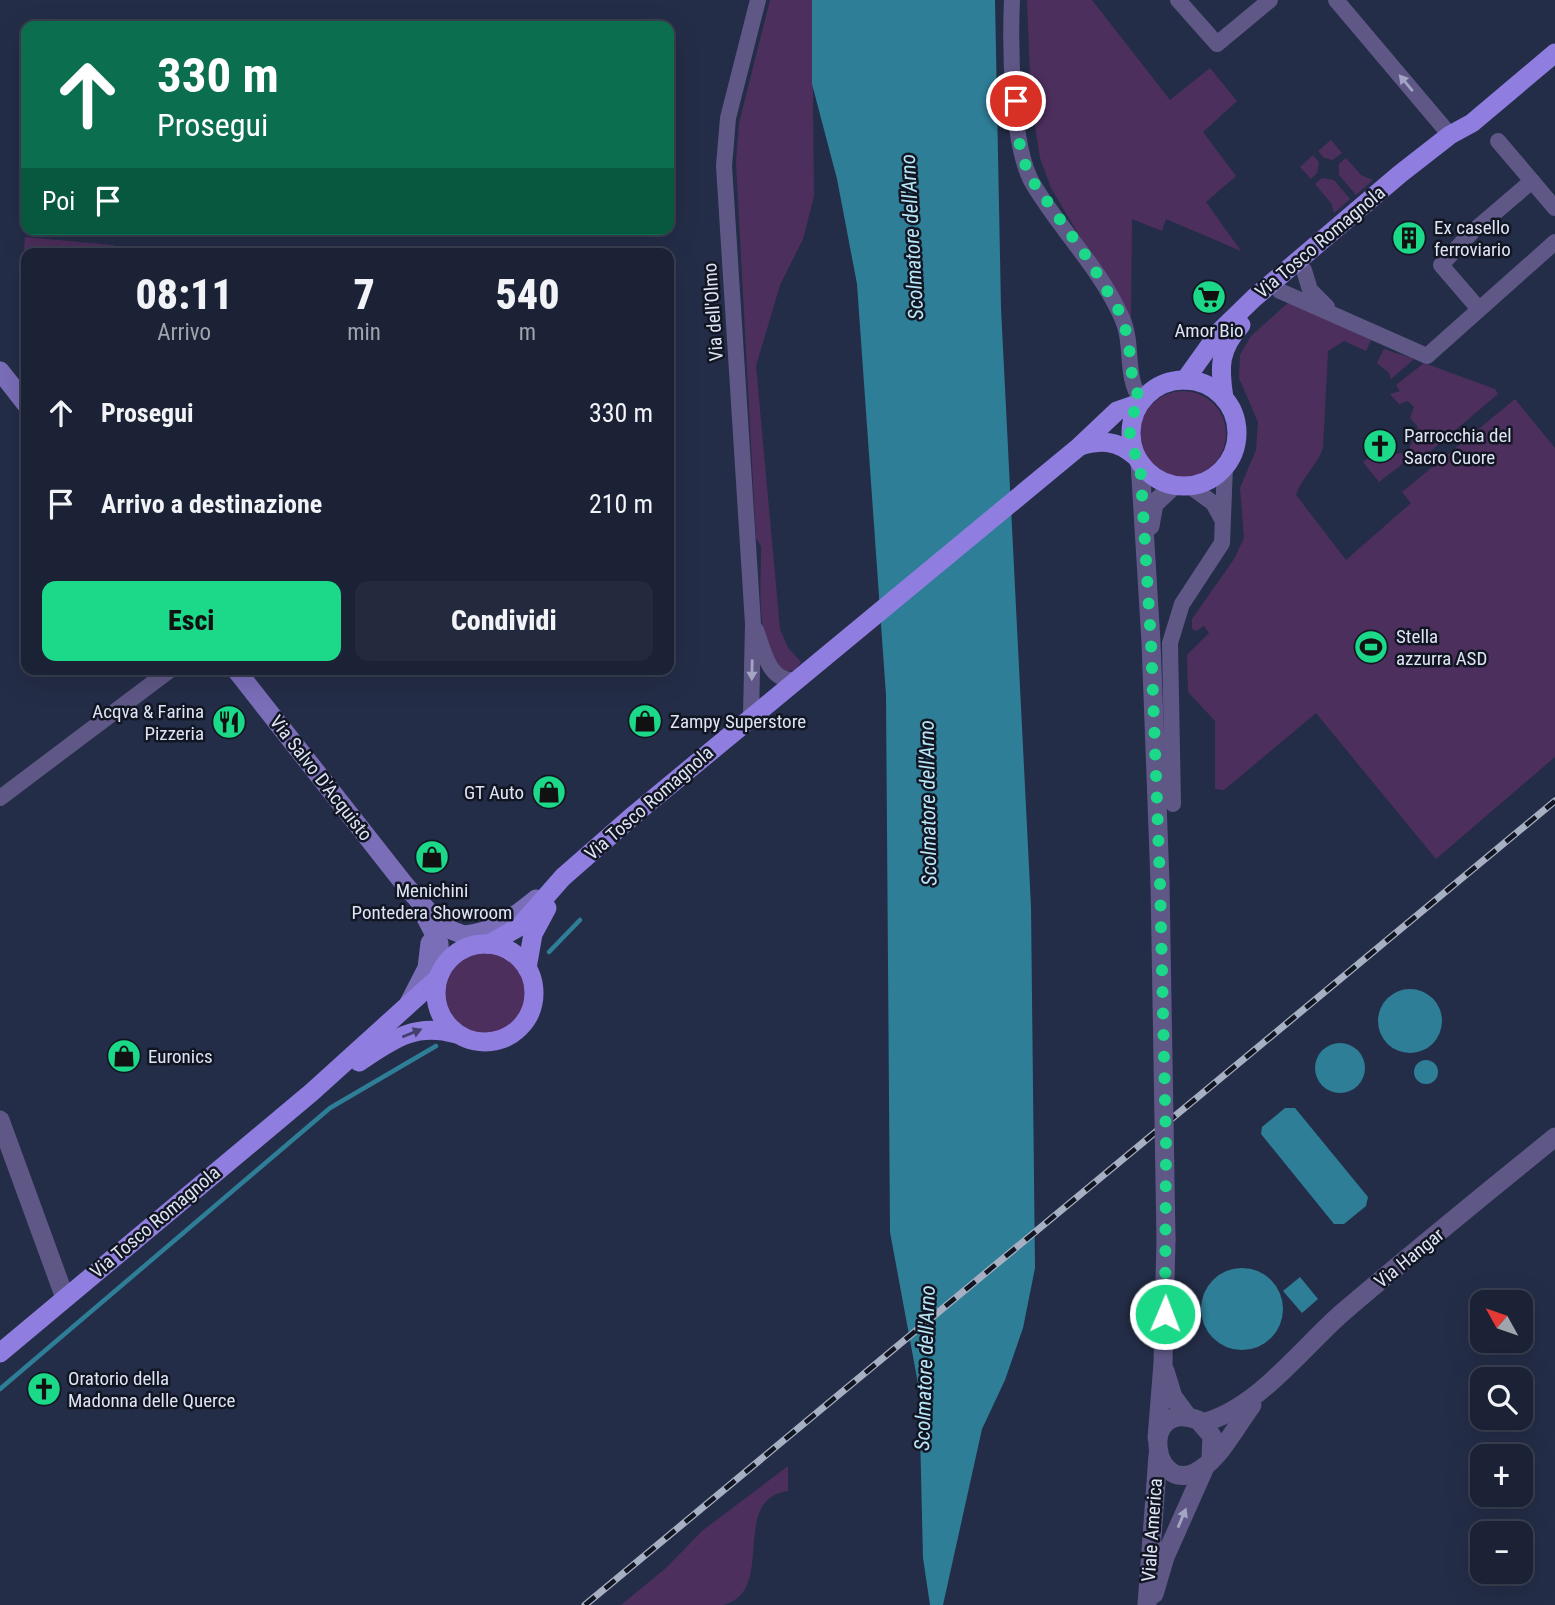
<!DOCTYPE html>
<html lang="it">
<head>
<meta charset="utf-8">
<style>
	:root { --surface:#1b2235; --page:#242a3d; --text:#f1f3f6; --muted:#a0a4ad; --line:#393f50; --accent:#1bd988 }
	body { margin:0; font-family:"Roboto Condensed",sans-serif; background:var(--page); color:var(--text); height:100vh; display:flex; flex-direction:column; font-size:26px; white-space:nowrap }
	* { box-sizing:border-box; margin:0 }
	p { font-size:23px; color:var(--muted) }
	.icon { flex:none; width:38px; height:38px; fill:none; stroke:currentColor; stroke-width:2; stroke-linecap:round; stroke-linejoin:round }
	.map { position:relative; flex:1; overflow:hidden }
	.side { position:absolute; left:21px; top:248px; width:653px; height:427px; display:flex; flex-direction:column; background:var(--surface); border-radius:14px; box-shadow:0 7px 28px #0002,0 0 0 2px var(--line) }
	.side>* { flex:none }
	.top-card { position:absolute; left:21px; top:21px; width:653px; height:214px; border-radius:14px; box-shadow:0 7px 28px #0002,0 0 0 2px var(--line); background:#0b6e4f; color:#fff; overflow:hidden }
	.needle { width:46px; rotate:310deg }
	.tools { position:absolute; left:1470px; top:1290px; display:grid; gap:14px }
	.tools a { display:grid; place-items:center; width:63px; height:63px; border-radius:14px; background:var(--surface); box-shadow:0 7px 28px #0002,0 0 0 2px var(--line); font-size:35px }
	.pin { position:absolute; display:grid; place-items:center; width:60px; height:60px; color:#fff; margin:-30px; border:4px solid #fff; border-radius:50%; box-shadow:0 2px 7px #0007 }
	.me { position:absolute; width:77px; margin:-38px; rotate:1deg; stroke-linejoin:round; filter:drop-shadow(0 0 5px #0008) }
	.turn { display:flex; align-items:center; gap:24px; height:147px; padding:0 21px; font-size:32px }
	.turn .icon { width:91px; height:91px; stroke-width:2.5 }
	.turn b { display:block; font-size:49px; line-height:60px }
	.then { display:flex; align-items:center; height:66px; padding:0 21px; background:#0003; gap:14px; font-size:26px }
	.eta { display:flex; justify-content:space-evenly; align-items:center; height:119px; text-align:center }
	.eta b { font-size:42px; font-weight:800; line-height:49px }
	.cta { display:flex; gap:14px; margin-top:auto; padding:14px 21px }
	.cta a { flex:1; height:80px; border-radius:14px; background:var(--accent); color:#111; font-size:28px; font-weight:800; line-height:80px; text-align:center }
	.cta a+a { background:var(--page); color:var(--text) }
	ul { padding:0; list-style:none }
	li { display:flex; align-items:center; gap:21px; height:91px; padding:0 21px }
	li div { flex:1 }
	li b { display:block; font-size:26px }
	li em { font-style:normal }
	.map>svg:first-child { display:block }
	.green { fill:#4d2f5e }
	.water { fill:#2f7e98 }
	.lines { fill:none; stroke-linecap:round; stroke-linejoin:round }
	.stream { stroke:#2f7e98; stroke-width:4.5 }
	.minor { stroke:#5f5887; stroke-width:16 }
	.tertiary { stroke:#5f5887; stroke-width:19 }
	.secondary { stroke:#7a6eb9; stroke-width:19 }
	.primary { stroke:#8f7edf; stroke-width:19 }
	.rail-casing { stroke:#a7afc2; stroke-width:7 }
	.rail { stroke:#121622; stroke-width:4.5; stroke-dasharray:13; stroke-linecap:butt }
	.tertiary-bridge { stroke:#5f5887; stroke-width:19 }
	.oneway { fill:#a4a5c4 }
	.oneway2 { fill:#44406e }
	.route { stroke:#1bd988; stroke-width:12; stroke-dasharray:0 21.6 }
	.labels { text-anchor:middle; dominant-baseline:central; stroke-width:5; stroke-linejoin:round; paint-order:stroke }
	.poi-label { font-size:19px; fill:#dde4f5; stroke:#121622; text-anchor:start }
	.street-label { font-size:19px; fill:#dde4f5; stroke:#121622 }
	.water-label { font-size:21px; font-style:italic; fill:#b8e7fa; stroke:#121622 }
</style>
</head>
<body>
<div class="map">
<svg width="1555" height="1605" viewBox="0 0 1555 1605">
	<rect width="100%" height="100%" fill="#242d47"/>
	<g class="green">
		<path d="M770 0H812L814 196 803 239 780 285 756 366 780 629 788 648 801 662 795 670 787 671C752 653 762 579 761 546L756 538 736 162 739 123Z"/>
		<path d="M1027 0H1092L1170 100 1210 68 1237 101 1203 132 1236 176 1206 202 1241 251 1166 219 1162 231 1132 219 1131 323 1051 188 1040 158 1031 100Z"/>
		<path d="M1331 140 1342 153 1333 160 1324 158 1318 151Z"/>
		<path d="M1313 155 1319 162 1317 173 1311 179 1300 167Z"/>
		<path d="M1346 158 1361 175 1373 180 1356 195 1339 175V164Z"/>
		<path d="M1322 178 1334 180 1350 199 1334 213 1331 203 1315 184Z"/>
		<path d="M25 237 113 245 119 253 27 254 24 249Z"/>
		<path d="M1289 302 1371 340 1366 351 1344 341 1328 351 1323 448C1317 466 1301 478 1296 495L1346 560 1411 503 1402 492 1515 399 1555 448V757L1436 859 1316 713 1224 790 1215 789V721L1188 692 1187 655 1209 633 1204 626 1196 631 1192 629V619L1234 559 1244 538 1240 488 1256 450 1258 422 1239 378 1240 355 1251 336Z"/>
		<path d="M1384 349 1414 359 1391 379 1389 373 1377 363Z"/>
		<path d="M1424 363 1495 389 1498 394 1420 460 1415 454 1379 482 1363 462 1378 451 1383 456 1408 452 1418 427 1410 418 1414 407 1408 401 1399 404 1390 394 1400 391 1396 385Z"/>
		<circle cx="1183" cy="434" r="43"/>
		<circle cx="485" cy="992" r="42"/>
		<path d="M788 1466V1491C728 1499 778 1592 723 1605 701 1605 646 1605 621 1605L666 1568 702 1531Z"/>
	</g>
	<g class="water">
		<path d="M812 0H995L1001 308 1031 907 1035 1268 1023 1328 1005 1380 982 1429 943 1605H930L923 1558 919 1389 890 1232 886 695 857 284 837 179 812 84Z"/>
		<circle cx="1410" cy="1021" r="32"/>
		<circle cx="1340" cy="1068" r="25"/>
		<circle cx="1426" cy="1072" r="12"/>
		<path d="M1285 1108H1295L1368 1197 1366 1206 1344 1224H1334L1261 1134 1262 1127Z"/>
		<circle cx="1242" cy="1309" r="41"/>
		<path d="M1300 1277 1318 1299 1302 1313 1283 1291Z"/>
	</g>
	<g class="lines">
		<g class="stream">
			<path d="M549 952 580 920"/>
			<path d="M0 1389 330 1108 436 1046"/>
		</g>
		<g class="minor">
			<path d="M1012 0C1010 45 1011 147 1033 184 1061 231 1100 268 1122 318 1134 344 1124 376 1141 400"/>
			<path d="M1178 0 1217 44 1270 0"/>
			<path d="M1336 0 1450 135"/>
			<path d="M1498 141 1555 208"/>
			<path d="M1304 270 1310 290 1327 307"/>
			<path d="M1280 291 1427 356 1555 242"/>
			<path d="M1478 308 1441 265 1471 233 1532 181"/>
			<path d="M1191 487 1213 503 1222 519"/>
			<path d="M756 630C764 651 768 682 796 680"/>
			<path d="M751 716 753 624 724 166 728 118 758 0"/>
			<path d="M0 798 170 670"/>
			<path d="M1173 804 1170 643 1182 604 1222 543 1225 466"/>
		</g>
		<g class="tertiary">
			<path d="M1140 462 1151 642 1160 882"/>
			<path d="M1150 526 1154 504 1173 486"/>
			<path d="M0 1120 65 1298"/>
			<path d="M1165 1371 1173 1397 1188 1417"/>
			<path d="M1202 1423C1257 1409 1300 1350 1342 1313 1412 1253 1484 1195 1555 1137"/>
			<path d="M1157 1438 1163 1363 1166 1240"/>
			<path d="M1211 1458 1212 1436 1198 1420C1136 1398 1153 1502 1201 1469 1222 1455 1237 1425 1252 1405"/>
			<path d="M1154 1594 1165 1557 1205 1467"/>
			<path d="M1147 1605 1158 1455"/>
		</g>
		<g class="secondary">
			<path d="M0 371 26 404"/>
			<path d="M236 670 405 885 436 920 451 930 487 944"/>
			<path d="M425 916 439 943 440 974"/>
			<path d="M465 935C494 932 514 917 536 899"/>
			<path d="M409 1003 427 968 430 943"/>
		</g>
		<g class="primary">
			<circle cx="1184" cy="433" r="53"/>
			<path d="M1185 380 1220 331 1254 298 1400 174 1450 135 1472 123 1555 53"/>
			<path d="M1224 398C1219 367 1219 349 1241 325"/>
			<path d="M1080 446C1102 440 1117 440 1135 456"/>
			<circle cx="485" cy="993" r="49"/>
			<path d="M489 944 519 927 563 877 635 814 1080 446 1117 411 1137 404"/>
			<path d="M527 968 533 934 547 908"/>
			<path d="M359 1062C392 1040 415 1022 456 1034"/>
			<path d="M0 1353 312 1092 438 978"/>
		</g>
		<g class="rail-casing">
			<path id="rail" d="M585 1605 1555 801"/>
		</g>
		<use href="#rail" class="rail"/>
		<path class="tertiary-bridge" d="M1160 882 1166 1240"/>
	</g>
	<defs><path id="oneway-solid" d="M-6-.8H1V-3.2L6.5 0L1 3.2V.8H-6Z" transform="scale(1.75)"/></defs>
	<g class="oneway">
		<use href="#oneway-solid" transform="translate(1406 83) rotate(-130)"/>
		<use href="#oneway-solid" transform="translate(752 670) rotate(91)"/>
		<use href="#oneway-solid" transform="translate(1182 1518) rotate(-67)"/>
	</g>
	<use class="oneway2" href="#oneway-solid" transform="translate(412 1033) rotate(-22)"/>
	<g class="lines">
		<path class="route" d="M1016 101 1020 148 1029 176 1089 260 1119 311 1128 337 1133 385 1141 400C1127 418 1126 444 1140 462L1151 642 1160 882 1166 1145 1165 1314"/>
	</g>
	<defs>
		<g id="building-disc" transform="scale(1.75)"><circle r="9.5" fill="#1bd988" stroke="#121622"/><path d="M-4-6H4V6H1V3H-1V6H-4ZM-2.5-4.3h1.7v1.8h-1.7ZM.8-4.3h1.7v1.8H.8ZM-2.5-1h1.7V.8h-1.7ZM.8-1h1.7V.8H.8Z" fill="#111"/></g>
		<g id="supermarket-disc" transform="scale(1.75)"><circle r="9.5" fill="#1bd988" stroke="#121622"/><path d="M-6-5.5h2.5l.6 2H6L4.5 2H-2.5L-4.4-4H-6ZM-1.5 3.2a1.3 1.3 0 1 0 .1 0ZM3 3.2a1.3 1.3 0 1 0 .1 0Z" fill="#111"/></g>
		<g id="church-disc" transform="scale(1.75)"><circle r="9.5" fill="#1bd988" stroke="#121622"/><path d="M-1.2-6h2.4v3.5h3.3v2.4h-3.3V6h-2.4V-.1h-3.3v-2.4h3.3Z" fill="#111"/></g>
		<g id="stadium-disc" transform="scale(1.75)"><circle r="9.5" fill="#1bd988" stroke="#121622"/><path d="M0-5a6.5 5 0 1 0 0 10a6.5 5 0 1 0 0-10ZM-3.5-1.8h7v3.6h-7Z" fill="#111"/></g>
		<g id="shop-disc" transform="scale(1.75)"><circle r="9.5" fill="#1bd988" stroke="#121622"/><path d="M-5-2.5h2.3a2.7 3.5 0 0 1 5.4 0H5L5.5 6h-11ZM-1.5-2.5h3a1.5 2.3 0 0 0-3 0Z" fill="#111"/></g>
		<g id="restaurant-disc" transform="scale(1.75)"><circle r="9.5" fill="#1bd988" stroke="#121622"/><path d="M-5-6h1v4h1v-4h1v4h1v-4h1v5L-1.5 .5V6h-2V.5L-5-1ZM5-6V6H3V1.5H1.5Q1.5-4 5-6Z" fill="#111"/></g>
	</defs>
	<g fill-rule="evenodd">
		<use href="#building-disc" x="1409" y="238"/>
		<use href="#supermarket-disc" x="1209" y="297"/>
		<use href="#church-disc" x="1380" y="446"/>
		<use href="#stadium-disc" x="1371" y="647"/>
		<use href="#shop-disc" x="645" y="721"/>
		<use href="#restaurant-disc" x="229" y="722"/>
		<use href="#shop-disc" x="549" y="792"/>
		<use href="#shop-disc" x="432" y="857"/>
		<use href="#shop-disc" x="124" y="1056"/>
		<use href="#church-disc" x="44" y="1389"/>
	</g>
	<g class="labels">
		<g class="poi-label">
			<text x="1434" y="227">Ex casello<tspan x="1434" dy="22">ferroviario</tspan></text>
			<text x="1209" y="330" text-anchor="middle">Amor Bio</text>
			<text x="1404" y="435">Parrocchia del<tspan x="1404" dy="22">Sacro Cuore</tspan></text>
			<text x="1396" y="636">Stella<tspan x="1396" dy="22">azzurra ASD</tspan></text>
			<text x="204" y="711" text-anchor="end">Acqva &amp; Farina<tspan x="204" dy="22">Pizzeria</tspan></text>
			<text x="670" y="721">Zampy Superstore</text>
			<text x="524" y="792" text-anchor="end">GT Auto</text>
			<text x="432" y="890" text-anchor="middle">Menichini<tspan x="432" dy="22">Pontedera Showroom</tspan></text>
			<text x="148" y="1056">Euronics</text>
			<text x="68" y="1378">Oratorio della<tspan x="68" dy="22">Madonna delle Querce</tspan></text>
		</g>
		<g class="street-label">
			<text transform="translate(1320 242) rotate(-40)">Via Tosco Romagnola</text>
			<text transform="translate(713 312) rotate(-94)">Via dell'Olmo</text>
			<text transform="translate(321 778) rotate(52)">Via Salvo D'Acquisto</text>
			<text transform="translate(649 803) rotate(-41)">Via Tosco Romagnola</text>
			<text transform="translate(155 1222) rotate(-40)">Via Tosco Romagnola</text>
			<text transform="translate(1409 1258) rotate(-39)">Via Hangar</text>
			<text transform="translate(1152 1530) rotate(-86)">Viale America</text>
		</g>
		<g class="water-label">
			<text transform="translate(912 237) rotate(-93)">Scolmatore dell'Arno</text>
			<text transform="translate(928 803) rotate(-91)">Scolmatore dell'Arno</text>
			<text transform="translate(925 1368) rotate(-88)">Scolmatore dell'Arno</text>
		</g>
	</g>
</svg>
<div class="tools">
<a><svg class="needle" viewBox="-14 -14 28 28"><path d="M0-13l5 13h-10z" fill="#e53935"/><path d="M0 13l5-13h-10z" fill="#a0a4ad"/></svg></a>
<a><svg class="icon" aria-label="search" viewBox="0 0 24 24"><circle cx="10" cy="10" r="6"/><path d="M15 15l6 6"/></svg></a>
<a>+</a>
<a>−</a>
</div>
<div class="pin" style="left:1016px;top:101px;background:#d93025"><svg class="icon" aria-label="arrive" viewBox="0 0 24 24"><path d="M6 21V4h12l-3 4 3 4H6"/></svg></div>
<svg class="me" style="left:1165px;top:1314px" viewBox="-20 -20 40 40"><circle r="17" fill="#1bd988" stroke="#fff" stroke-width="3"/><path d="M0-11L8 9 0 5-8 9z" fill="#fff"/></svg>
<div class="top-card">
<div class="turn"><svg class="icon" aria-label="ahead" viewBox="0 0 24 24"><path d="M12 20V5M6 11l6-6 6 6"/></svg><div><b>330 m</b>Prosegui</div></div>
<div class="then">Poi<svg class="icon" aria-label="arrive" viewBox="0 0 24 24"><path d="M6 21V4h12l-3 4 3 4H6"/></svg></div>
</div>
<section class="side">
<div class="eta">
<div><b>08:11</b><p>Arrivo</p></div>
<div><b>7</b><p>min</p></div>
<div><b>540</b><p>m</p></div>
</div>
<ul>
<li><svg class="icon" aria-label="ahead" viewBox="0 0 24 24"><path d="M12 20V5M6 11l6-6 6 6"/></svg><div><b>Prosegui</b></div><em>330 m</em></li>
<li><svg class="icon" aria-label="arrive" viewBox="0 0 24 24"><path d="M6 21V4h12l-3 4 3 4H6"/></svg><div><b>Arrivo a destinazione</b></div><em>210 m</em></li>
</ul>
<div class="cta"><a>Esci</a><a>Condividi</a></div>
</section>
</div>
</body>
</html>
